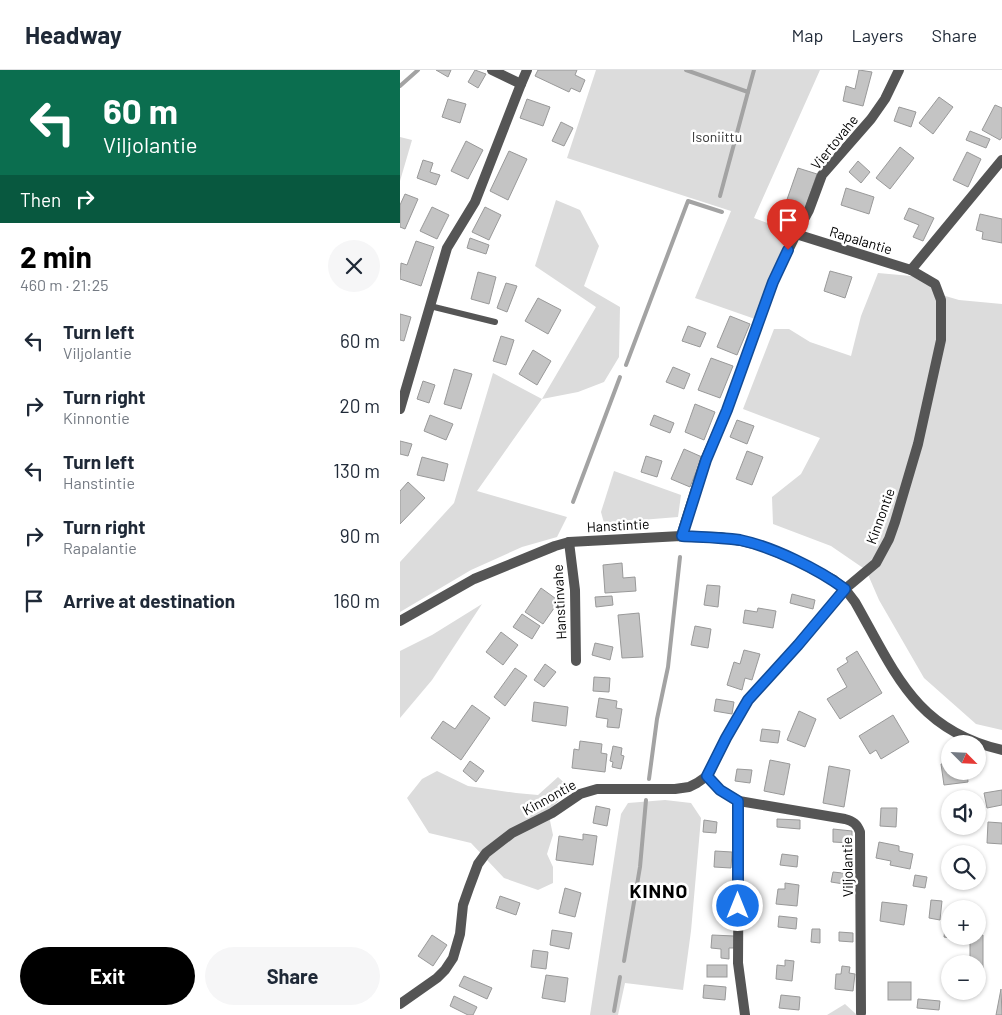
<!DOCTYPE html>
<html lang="en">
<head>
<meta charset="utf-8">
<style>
	:root { --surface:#fff; --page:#f6f6f7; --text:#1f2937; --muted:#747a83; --line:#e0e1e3; --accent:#000 }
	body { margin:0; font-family:Barlow,sans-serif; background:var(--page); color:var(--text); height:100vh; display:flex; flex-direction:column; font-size:19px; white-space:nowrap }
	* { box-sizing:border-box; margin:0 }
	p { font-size:16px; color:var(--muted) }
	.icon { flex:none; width:28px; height:28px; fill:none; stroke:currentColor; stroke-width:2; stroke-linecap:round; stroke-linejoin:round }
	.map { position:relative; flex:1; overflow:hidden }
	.drawer { display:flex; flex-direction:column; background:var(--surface); width:400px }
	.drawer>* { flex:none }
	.guide { background:#0b6e4f; color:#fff; overflow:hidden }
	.needle { width:32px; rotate:114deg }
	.fabs { position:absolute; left:541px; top:665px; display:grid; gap:10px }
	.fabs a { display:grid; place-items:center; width:45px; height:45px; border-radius:50%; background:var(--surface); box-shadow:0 1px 4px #0004; font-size:25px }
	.pin { position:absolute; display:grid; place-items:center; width:42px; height:42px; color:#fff; margin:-51px -21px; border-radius:50% 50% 50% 0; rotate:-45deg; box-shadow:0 0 5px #0007 }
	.pin .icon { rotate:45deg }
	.me { position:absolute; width:55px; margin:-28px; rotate:0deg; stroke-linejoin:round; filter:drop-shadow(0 0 4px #0008) }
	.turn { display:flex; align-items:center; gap:18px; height:105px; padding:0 20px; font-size:22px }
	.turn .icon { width:65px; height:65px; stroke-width:2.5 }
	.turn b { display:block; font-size:35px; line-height:42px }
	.then { display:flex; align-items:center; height:48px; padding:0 20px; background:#0003; gap:10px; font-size:19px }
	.round { display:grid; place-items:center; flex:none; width:52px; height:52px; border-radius:26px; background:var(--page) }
	.headline { display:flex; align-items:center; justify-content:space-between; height:85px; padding:0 20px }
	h1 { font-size:30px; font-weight:700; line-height:38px; color:var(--accent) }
	.button { display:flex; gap:10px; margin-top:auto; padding:10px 20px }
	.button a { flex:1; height:58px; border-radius:30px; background:var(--accent); color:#fff; font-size:20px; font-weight:700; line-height:58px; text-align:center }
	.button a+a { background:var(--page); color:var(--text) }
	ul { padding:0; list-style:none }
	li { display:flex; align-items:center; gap:15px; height:65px; padding:0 20px }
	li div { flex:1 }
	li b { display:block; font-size:19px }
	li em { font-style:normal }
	header { display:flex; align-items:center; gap:30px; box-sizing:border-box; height:70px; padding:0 25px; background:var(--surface); border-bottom:1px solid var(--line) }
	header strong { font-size:24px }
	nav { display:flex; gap:28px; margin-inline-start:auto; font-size:18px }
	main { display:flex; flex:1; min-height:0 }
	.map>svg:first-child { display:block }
	.green { fill:#dcdcdc }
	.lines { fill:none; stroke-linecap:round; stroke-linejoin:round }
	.stream { stroke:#a3a3a3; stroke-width:4 }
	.building { fill:#c4c4c4; stroke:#999 }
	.lane { stroke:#555; stroke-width:6 }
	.street { stroke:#555; stroke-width:10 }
	.route-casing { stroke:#114b97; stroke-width:12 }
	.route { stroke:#1a73e8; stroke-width:9 }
	.labels { text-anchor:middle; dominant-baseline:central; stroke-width:5; stroke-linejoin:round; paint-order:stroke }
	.park-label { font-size:14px; fill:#333; stroke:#fff }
	.street-label { font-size:14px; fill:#000; stroke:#fff }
	.district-label { font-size:19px; font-weight:bold; letter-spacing:1px; fill:#000; stroke:#fff }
</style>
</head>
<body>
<header>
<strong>Headway</strong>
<nav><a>Map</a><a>Layers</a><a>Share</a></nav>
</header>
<main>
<section class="drawer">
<div class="guide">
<div class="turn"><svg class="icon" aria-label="left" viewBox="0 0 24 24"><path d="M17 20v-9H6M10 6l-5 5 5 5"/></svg><div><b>60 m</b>Viljolantie</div></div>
<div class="then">Then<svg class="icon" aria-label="right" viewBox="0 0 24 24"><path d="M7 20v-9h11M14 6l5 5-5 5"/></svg></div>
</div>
<div class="headline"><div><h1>2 min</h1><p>460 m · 21:25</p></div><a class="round"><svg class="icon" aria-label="close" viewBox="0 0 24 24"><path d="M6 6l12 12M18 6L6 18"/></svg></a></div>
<ul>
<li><svg class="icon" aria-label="left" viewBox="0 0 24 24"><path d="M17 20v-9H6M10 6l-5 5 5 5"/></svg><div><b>Turn left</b><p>Viljolantie</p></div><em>60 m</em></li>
<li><svg class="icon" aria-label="right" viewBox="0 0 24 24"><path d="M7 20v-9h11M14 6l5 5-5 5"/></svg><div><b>Turn right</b><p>Kinnontie</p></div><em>20 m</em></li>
<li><svg class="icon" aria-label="left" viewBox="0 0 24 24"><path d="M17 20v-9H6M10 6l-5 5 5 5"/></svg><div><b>Turn left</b><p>Hanstintie</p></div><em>130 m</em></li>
<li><svg class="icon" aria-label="right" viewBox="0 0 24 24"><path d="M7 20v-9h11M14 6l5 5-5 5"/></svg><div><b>Turn right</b><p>Rapalantie</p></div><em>90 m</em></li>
<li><svg class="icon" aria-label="arrive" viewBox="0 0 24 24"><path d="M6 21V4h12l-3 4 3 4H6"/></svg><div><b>Arrive at destination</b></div><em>160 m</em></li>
</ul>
<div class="button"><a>Exit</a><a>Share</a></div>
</section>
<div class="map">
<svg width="602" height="945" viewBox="0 0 602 945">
	<rect width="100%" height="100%" fill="#fff"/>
	<g class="green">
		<path d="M196 0H420L354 148 389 161 355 249 295 228 331 141 167 88Z"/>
		<path d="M0 67 12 70 0 111Z"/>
		<path d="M156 130 180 140 199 176 184 216 220 237 219 287 204 312 178 322 142 329 77 421 167 447 157 467 122 477 71 500 0 542V492L54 433 93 303 142 329 196 237 135 196Z"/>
		<path d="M478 203 522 207 542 225 559 230 602 234V660L576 654 524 608 479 530 466 500 431 476 373 454 372 427 401 404 420 368 343 339 374 259H389L410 272 451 286 461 246Z"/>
		<path d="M214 401 281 425 278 447 204 453 201 442Z"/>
		<path d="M82 534 32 610 0 648V581L32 565Z"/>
		<path d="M37 701 68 716 116 723 138 725 158 707 171 719 148 741 153 765 147 784 153 797V813L138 820 104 808 71 773 29 763 7 728 22 709Z"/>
		<path d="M265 730 291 733 301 748 291 861 283 920 225 913 218 945H190L221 744 228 733Z"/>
		<path d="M445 934 457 945H427Z"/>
	</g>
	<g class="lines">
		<g class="stream">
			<path d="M286 0 348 22 354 0"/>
			<path d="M0 16 18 0"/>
			<path d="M320 126 348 22"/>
			<path d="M226 295 288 131 322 142"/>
			<path d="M173 432 220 307"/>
			<path d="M249 709 257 649 268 597 280 487"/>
			<path d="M224 891 240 797 246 730"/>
			<path d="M214 941 220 907"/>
		</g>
	</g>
	<g class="building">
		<path d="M36 0H51L48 7Z"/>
		<path d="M75 0 86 4 78 18 68 12Z"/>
		<path d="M138 0H177L175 5 185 10 180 22 171 18 169 22 135 6Z"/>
		<path d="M459 0 472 2 463 36 443 31 446 16 455 19Z"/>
		<path d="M539 27 553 37 533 64 519 53Z"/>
		<path d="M48 29 66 34 60 53 42 47Z"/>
		<path d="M127 29 150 37 143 56 120 48Z"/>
		<path d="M595 35 602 38V67L600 70 582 60Z"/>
		<path d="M499 37 516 42 511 57 494 51Z"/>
		<path d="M161 52 173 58 164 76 152 71Z"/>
		<path d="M570 61 590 69 586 78 566 70Z"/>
		<path d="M66 71 83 80 68 109 51 101Z"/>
		<path d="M500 77 514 88 490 119 476 108Z"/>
		<path d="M109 81 127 89 108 130 90 121Z"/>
		<path d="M567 82 581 89 568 117 553 110Z"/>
		<path d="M23 90 33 93 30 102 40 105 36 115 17 108Z"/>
		<path d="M458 91 470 102 461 113 449 102Z"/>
		<path d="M398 98 417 104 402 148 383 141Z"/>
		<path d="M446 118 474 127 469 144 441 135Z"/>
		<path d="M5 124 18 129 5 159 0 157V135Z"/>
		<path d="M32 137 49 145 37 169 20 161Z"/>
		<path d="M85 137 101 145 89 170 72 162Z"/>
		<path d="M509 138 534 148 523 171 513 167 519 155 504 149Z"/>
		<path d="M580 144 602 149V173L582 169 583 162 576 160Z"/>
		<path d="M70 168 89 175 86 184 67 178Z"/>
		<path d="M16 171 34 177 21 216 0 209 1 193 7 195Z"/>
		<path d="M430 201 452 207 445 228 424 221Z"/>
		<path d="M78 202 96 207 89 234 71 229Z"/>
		<path d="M106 213 117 216 107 242 97 238Z"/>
		<path d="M138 228 161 240 148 264 125 251Z"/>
		<path d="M0 244 11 247 4 271 0 270Z"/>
		<path d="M330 246 350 254 337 285 317 277Z"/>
		<path d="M288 256 306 263 300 277 282 271Z"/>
		<path d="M101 266 114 270 106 295 93 291Z"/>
		<path d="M133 280 151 291 137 315 119 304Z"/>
		<path d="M311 288 333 296 320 328 298 320Z"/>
		<path d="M273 297 290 304 284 319 266 312Z"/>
		<path d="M54 299 72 304 61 339 44 334Z"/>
		<path d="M23 311 35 315 29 333 17 329Z"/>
		<path d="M295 334 315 342 304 370 285 362Z"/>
		<path d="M30 345 53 354 46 370 24 361Z"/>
		<path d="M254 345 274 353 270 363 250 355Z"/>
		<path d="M337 350 354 356 347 374 330 367Z"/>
		<path d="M0 371 12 374 8 386 0 384Z"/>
		<path d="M284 379 302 387 290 417 271 409Z"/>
		<path d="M347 381 363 387 352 415 336 409Z"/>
		<path d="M246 386 262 391 257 407 241 402Z"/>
		<path d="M22 387 48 394 44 411 17 405Z"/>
		<path d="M8 412 25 428 0 454V421Z"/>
		<path d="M222 493 223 508 235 507 236 521 205 523 203 495Z"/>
		<path d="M307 515 320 516 318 537 304 535Z"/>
		<path d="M141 518 159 531 143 554 125 542Z"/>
		<path d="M392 524 415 530 413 539 390 533Z"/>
		<path d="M212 526 213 535 196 537 195 527Z"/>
		<path d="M358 538 376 541 373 558 343 553 345 540 357 542Z"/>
		<path d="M239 543 243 587 222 588 218 545Z"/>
		<path d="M122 544 140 556 132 569 113 557Z"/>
		<path d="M295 556 311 559 308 578 291 575Z"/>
		<path d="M101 562 118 575 103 595 86 582Z"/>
		<path d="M195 573 213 577 210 590 192 585Z"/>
		<path d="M344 580 360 584 352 610 345 608 342 620 327 615 334 592 340 594Z"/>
		<path d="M457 581 482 623 440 649 427 629 447 617 437 599 448 592 446 588Z"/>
		<path d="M145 594 156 602 144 617 134 610Z"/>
		<path d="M115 598 127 606 105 636 94 627Z"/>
		<path d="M194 607 210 608 209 622 193 621Z"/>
		<path d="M199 628 217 631 216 638 222 639 219 658 207 657 208 649 196 647Z"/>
		<path d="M316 629 334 632 332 644 314 641Z"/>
		<path d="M134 632 168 637 166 656 132 651Z"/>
		<path d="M72 635 90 648 61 690 31 668 43 651 55 659Z"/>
		<path d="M399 641 416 649 405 677 387 670Z"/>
		<path d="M493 645 509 672 481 689 476 680 470 684 459 666Z"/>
		<path d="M362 659 380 661 378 673 360 671Z"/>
		<path d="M180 671 202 674 201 683 207 684 205 702 172 698 174 679 179 680Z"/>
		<path d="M213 676 222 678 221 685 224 686 221 699 212 697 213 692 210 691Z"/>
		<path d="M370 690 390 694 384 725 364 721Z"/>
		<path d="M70 691 84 701 76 712 63 701Z"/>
		<path d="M550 693V701H567L568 712 544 715 541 694Z"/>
		<path d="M429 696 450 700 444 737 423 733Z"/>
		<path d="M337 699 352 700 350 713 335 711Z"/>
		<path d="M602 720V735L587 738 584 723Z"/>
		<path d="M196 736 210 739 207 756 193 753Z"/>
		<path d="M481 738H497L496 757 480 756Z"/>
		<path d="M377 749 400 750V759L377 757Z"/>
		<path d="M304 750 317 752 316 763 303 762Z"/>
		<path d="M588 752 602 753V774L587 773Z"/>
		<path d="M433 759 452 761V773L433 772Z"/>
		<path d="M183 764 197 766 193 795 156 790 159 766 183 770Z"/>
		<path d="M479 772 499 776V781L513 784 510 799 490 795 491 791 476 788Z"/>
		<path d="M315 781 332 782 331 798 314 797Z"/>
		<path d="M382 784 398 786 397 797 380 795Z"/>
		<path d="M433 802 452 804 450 815 431 812Z"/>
		<path d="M515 805 527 807 525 818 513 816Z"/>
		<path d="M385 813 399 815 397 836 376 834 378 819H385Z"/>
		<path d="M165 818 181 823 175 847 159 843Z"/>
		<path d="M100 826 120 833 116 845 96 838Z"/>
		<path d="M531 830 542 831 540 850 529 848Z"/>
		<path d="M482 832 507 835 504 855 480 851Z"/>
		<path d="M379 846 397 848 396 859 378 857Z"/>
		<path d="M546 850 550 851V866H562L561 870 544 867Z"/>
		<path d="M412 859H420V873L411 872Z"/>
		<path d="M152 860 172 863 169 879 150 875Z"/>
		<path d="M439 862 453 863V872L439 871Z"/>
		<path d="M32 865 47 875 33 896 18 886Z"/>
		<path d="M312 865 334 866V878H329V889L321 888V879L311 878Z"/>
		<path d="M578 865H583V911H578V894H570V866H578Z"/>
		<path d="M133 880 148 882 146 899 131 897Z"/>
		<path d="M385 890 394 891 392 911 376 909 377 895 385 896Z"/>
		<rect x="307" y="895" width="20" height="12"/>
		<path d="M442 896 450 897 449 903 455 904 453 921 435 919 436 904H441Z"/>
		<path d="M146 905 168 908 165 932 142 928Z"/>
		<path d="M64 906 92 918 87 929 59 916Z"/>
		<rect x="488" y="912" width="23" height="18"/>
		<path d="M304 915 326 917 325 930 303 928Z"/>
		<path d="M601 919 602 945H596Z"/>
		<path d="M381 925 400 927 399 940 379 938Z"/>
		<path d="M54 926 77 937 73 945H68L50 936Z"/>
		<path d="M518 929 540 931 539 940 517 938Z"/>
	</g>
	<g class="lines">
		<path class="lane" d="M30 236 95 252"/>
		<g class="street">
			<path d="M121 14 127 0"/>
			<path d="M396 164 409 140 422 105 471 49 485 29 499 0"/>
			<path d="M0 339 47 178 75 132 121 14 92 0"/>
			<path d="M281 466 305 390 327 340 373 212 396 164 511 200"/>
			<path d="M169 472 175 520 176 591"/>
			<path d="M0 551 74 509 155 476 169 472 281 466 320 467 341 471 361 476 391 488 434 510 445 519 455 532C495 602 515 660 602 680"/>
			<path d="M307 706 320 720 339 731 445 749C453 751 457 754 460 762L461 943"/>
			<path d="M339 731 338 893 345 945"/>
			<path d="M0 934 37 908 45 900 53 888 60 864 63 835 69 818 78 794 86 783 112 763 152 743 180 724 197 719H275L289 717 297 713 307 706 326 668 348 630 398 575 445 519 476 493 489 469 495 452 518 374 541 270V230L535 214 511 200 602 90"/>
		</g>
	</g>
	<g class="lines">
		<g class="route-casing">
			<path id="route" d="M338 836V731L320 720 307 706 326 668 348 630 398 575 445 519C418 499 373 477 340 470 320 467 301 467 282 466L306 390 327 340 373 212 388 180"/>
		</g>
		<use href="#route" class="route"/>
	</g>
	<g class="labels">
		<g class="park-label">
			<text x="317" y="66">Isoniittu</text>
		</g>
		<g class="street-label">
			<text transform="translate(434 72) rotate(-51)">Viertovahe</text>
			<text transform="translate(461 170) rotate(17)">Rapalantie</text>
			<text transform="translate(480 446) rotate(-70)">Kinnontie</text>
			<text transform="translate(218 455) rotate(-3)">Hanstintie</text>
			<text transform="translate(159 532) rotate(-93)">Hanstinvahe</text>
			<text transform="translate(149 727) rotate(-29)">Kinnontie</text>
			<text transform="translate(447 797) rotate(-91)">Viljolantie</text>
		</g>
		<g class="district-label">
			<text x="259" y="820">KINNO</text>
		</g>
	</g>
</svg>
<div class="fabs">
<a><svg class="needle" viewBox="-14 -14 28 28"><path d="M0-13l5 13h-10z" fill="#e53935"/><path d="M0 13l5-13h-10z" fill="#747a83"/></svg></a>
<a><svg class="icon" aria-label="sound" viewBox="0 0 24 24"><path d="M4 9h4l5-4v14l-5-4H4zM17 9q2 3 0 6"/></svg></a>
<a><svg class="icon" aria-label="search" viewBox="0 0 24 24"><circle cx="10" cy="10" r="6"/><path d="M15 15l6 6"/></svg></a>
<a>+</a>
<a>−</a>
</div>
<div class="pin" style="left:388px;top:180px;background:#d93025"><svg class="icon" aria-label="arrive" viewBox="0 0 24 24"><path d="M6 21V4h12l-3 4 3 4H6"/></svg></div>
<svg class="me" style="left:338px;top:836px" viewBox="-20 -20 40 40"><circle r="17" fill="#1a73e8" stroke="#fff" stroke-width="3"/><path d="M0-11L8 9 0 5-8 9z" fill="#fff"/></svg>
</div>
</main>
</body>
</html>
